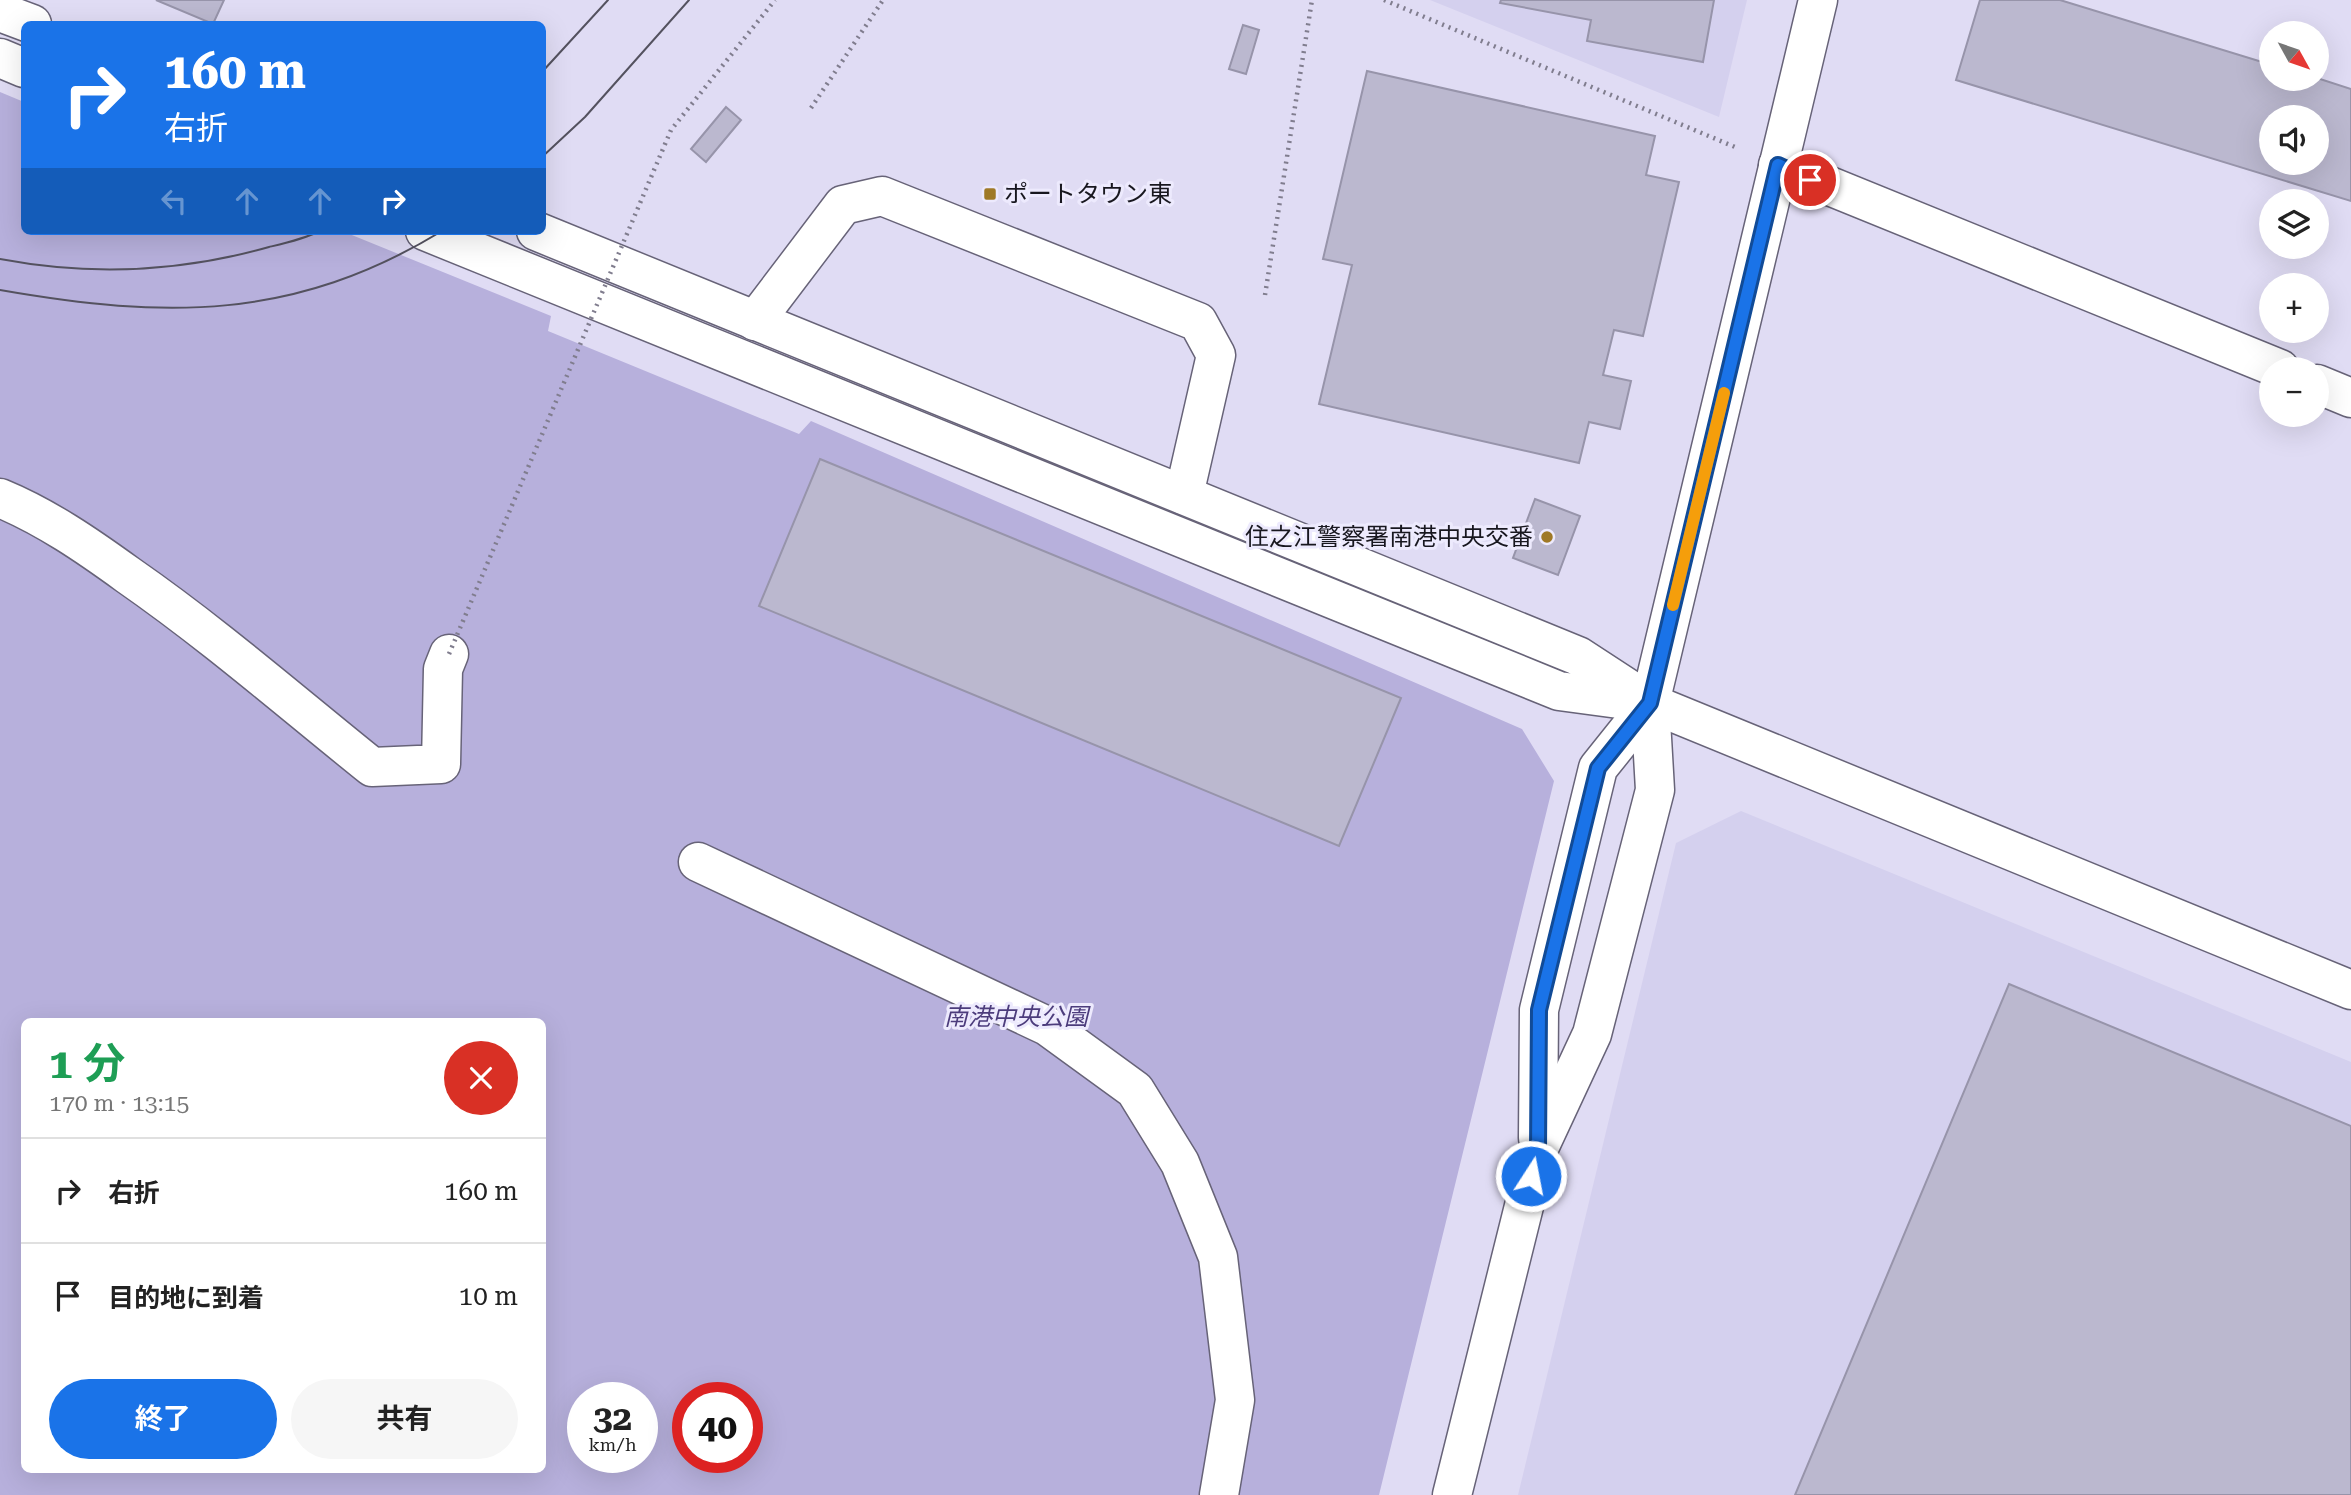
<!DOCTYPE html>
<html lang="ja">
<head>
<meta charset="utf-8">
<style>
	:root { --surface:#fff; --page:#f6f6f6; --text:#222; --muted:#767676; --line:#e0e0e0; --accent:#1a73e8 }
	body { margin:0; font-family:"Roboto Serif","Noto Sans JP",serif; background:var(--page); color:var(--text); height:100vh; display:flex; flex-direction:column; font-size:26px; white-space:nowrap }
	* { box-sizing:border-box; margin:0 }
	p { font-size:23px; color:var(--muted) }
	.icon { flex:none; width:38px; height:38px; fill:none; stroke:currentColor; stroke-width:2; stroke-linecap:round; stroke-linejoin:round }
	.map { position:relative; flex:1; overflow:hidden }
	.details { position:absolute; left:21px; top:1018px; width:525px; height:455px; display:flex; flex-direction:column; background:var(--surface); border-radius:10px; box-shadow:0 7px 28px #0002 }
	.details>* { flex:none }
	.hud { position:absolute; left:21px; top:21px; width:525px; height:214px; border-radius:10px; box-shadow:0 7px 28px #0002; background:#1a73e8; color:#fff; overflow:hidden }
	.needle { width:46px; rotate:130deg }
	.buttons { position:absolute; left:2259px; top:21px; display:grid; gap:14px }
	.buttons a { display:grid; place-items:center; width:70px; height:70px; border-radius:50%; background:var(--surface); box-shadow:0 7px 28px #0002; font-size:35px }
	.speed { position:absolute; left:567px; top:1382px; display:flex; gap:14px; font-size:35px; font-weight:700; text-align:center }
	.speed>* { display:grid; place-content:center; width:91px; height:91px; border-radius:50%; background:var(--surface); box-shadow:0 7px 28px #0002; line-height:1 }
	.speed small { font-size:18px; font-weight:400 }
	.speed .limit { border:10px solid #d22; background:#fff; color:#111 }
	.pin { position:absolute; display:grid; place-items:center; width:60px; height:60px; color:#fff; margin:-30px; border:4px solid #fff; border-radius:50%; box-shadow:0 2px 7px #0007 }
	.me { position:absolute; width:77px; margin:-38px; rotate:11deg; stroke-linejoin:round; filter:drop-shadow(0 0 5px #0008) }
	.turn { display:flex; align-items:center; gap:24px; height:147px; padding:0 28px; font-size:32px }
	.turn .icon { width:91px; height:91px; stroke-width:2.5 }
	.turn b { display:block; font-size:49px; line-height:60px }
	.lanes { display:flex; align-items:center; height:66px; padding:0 28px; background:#0003; justify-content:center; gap:35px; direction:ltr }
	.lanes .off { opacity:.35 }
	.round { display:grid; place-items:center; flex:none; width:74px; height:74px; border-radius:37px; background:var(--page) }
	.head { display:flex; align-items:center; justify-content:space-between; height:119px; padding:0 28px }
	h1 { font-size:42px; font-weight:700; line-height:52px; color:#1e9e55 }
	.primary-button { display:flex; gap:14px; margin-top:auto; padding:14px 28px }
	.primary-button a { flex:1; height:80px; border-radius:42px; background:var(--accent); color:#fff; font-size:28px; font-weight:700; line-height:80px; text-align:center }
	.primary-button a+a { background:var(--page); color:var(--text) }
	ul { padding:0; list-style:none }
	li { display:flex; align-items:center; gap:21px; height:105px; padding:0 28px; border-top:2px solid var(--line) }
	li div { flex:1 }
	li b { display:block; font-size:26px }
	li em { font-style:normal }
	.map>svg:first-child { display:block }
	.built { fill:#d4d0ee }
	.green { fill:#b7b0dc; fill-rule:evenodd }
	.building { fill:#bbb8cf; stroke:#9794aa; stroke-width:2; fill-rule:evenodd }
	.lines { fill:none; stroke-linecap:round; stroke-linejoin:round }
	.minor-casing { stroke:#676378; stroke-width:41 }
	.path { stroke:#807d8e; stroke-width:4.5; stroke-dasharray:2 5; stroke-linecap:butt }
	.minor { stroke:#fff; stroke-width:38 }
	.tram { stroke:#54525f; stroke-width:2 }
	.path-bridge { stroke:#807d8e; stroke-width:4.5; stroke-dasharray:2 5; stroke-linecap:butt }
	.route-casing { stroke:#114b97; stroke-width:18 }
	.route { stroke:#1a73e8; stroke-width:12 }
	.slow { stroke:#f59e0b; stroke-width:12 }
	.poi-dot { fill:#9f7926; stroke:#edeafd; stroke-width:2.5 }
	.labels { text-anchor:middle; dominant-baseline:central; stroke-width:6; stroke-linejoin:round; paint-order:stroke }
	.poi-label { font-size:24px; fill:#18171f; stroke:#edeafd; text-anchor:start }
	.park-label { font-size:24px; font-style:italic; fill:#4c3c7c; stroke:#edeafd }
</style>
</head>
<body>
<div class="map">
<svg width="2351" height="1495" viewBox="0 0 2351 1495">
	<rect width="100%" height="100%" fill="#e0dcf4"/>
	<g class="built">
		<path d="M1430 0H1747L1719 117Z"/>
		<path d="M1741 811 2351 1062V1495H1518L1676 843Z"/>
	</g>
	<path class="green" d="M0 92 24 102V231H342L551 316 548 331 799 434 811 421 1522 729 1554 781 1379 1495H0ZM24 1022H542V1470H24ZM583 1398H642V1458H583ZM688 1398H747V1458H688Z"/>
	<g class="building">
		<path d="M156 0H224L213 24Z"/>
		<path d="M1501 0H1714L1703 62 1587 41 1591 20 1500 3Z"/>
		<path d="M1980 0H2060L2272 65V79L2317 78 2351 89V201L1956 80ZM2272 117H2317V163H2272Z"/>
		<path d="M1243 25 1259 30 1246 74 1229 69Z"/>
		<path d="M1367 71 1655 136 1646 175 1679 182 1643 336 1614 330 1603 375 1631 381 1620 429 1589 422 1579 463 1319 404 1352 265 1323 259Z"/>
		<path d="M726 107 741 120 706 162 691 149Z"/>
		<path d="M820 459 1401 698 1339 846 759 606Z"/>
		<path d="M1535 499 1580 516 1558 575 1513 558Z"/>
		<path d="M2009 984 2351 1126V1495H1795Z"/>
	</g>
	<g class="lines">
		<g class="minor-casing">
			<g id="minor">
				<path d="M0 12 32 24"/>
				<path d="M0 58 24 68"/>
				<path d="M1778 165 2280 369"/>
				<path d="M425 231 1559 691 1641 702"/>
				<path d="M536 231 1578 656 1650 703 2351 990"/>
				<path d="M755 321 843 205 882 196 1198 322 1216 355 1184 495"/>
				<path d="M2317 384 2351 398"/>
				<path d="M0 498C46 517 88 546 128 575 213 634 291 702 372 767L441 764 443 669 449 654"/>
				<path d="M698 862 1047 1026 1135 1090 1180 1163 1218 1257 1235 1400 1219 1495"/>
				<path d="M1538 1138 1539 1010 1598 768 1650 703"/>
				<path d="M1452 1495 1538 1150 1592 1034 1655 790 1650 703 1818 0"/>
			</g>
		</g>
		<g class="path">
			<path d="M1384 0 1735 147"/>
			<path d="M811 108 883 0"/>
			<path d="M1265 295 1312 0"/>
		</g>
		<use href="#minor" class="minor"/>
		<g class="tram">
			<path d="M542 72 608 0"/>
			<path d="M542 157 585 117 689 0"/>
			<path d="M0 259C90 276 181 272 269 247 286 243 304 239 320 231"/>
			<path d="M0 290C166 319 294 321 442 231"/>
		</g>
		<path class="path-bridge" d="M449 654 671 130 775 0"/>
	</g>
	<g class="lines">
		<g class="route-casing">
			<path id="route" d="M1531 1176 1538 1150 1539 1010 1598 768 1650 703 1778 165 1810 180"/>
		</g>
		<use href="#route" class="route"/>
		<path class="slow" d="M1673 605 1724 393"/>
	</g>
	<g class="poi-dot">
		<rect x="983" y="187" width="14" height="14" rx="3.5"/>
		<circle cx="1547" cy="537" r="7"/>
	</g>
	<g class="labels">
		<g class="poi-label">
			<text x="1004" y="194">ポートタウン東</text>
			<text x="1533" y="537" text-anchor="end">住之江警察署南港中央交番</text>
		</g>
		<g class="park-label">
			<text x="1016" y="1017">南港中央公園</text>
		</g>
	</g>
</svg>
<div class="buttons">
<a><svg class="needle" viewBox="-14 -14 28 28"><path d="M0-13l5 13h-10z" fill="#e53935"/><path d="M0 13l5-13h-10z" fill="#767676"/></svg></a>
<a><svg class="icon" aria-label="sound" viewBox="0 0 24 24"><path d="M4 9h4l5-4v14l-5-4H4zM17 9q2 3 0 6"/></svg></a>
<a><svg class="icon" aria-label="layers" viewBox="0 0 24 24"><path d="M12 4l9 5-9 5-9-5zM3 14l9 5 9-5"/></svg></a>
<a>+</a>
<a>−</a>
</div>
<div class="speed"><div>32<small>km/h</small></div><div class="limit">40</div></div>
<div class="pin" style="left:1810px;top:180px;background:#d93025"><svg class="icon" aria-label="arrive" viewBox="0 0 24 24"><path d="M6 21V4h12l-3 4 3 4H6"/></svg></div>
<svg class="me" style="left:1531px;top:1176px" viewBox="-20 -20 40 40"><circle r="17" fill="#1a73e8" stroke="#fff" stroke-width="3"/><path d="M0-11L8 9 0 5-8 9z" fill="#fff"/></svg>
<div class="hud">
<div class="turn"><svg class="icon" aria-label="right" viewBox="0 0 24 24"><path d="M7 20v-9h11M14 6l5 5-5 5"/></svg><div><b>160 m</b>右折</div></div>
<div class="lanes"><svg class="icon off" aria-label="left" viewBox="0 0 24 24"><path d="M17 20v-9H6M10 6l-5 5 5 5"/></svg><svg class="icon off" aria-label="ahead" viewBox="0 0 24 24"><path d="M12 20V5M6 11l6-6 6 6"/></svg><svg class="icon off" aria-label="ahead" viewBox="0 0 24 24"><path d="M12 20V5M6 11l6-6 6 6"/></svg><svg class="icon" aria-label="right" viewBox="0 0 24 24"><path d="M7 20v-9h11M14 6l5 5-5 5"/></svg></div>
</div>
<section class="details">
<div class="head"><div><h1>1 分</h1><p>170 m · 13:15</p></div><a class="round" style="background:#d93025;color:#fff"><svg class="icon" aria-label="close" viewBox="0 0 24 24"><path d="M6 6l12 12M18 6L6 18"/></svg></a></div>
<ul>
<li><svg class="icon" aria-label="right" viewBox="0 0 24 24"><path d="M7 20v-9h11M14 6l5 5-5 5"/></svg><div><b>右折</b></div><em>160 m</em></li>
<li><svg class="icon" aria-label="arrive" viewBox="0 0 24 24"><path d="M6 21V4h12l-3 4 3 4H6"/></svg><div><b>目的地に到着</b></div><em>10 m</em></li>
</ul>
<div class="primary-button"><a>終了</a><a>共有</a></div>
</section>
</div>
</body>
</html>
